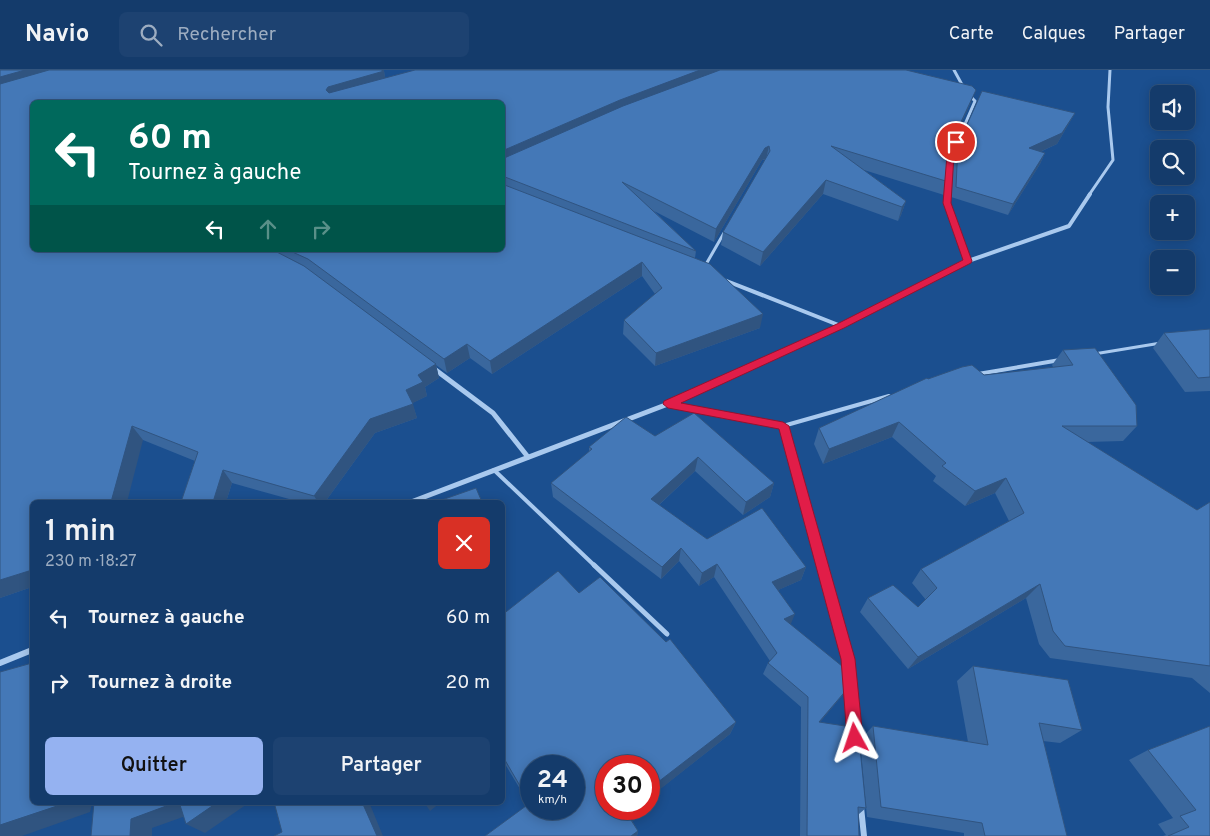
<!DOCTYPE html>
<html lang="fr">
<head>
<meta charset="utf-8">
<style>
	:root { --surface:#143b6b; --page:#1d4271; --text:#f1f3f6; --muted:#9dadc1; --line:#33557e; --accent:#95b2f1 }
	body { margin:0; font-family:Overpass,sans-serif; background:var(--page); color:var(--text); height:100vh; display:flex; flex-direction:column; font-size:19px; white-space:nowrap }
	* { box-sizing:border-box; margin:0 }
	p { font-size:16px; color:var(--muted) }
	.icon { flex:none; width:28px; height:28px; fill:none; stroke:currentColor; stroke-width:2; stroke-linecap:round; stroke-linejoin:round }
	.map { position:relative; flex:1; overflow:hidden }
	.sheet { position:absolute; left:30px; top:430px; width:475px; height:305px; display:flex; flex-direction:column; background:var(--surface); border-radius:8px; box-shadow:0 2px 12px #0003,0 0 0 1px var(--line) }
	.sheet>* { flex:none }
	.banner { position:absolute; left:30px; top:30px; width:475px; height:152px; border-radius:8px; box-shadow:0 2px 12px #0003,0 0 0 1px var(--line); background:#00695c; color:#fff; overflow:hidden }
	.controls { position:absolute; left:1150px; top:15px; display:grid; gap:10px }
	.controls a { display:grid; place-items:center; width:45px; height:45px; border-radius:8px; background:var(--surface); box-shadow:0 2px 12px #0003,0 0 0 1px var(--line); font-size:25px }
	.speed { position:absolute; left:520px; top:685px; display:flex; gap:10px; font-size:25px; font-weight:700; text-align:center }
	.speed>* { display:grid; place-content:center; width:65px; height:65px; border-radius:50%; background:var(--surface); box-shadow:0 2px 12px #0003,0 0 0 1px var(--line); line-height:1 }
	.speed small { font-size:12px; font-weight:400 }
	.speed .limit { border:8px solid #d22; background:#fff; color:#111 }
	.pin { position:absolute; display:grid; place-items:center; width:42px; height:42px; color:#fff; margin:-21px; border:2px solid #fff; border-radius:50%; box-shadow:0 1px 5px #0007 }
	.me { position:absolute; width:55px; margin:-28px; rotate:355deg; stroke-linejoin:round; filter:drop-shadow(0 0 4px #0008) }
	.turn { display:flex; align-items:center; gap:18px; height:105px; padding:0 15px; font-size:22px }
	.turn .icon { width:65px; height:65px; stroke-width:2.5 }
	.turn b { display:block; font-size:35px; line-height:42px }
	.lanes { display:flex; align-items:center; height:48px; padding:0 15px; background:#0003; justify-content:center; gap:25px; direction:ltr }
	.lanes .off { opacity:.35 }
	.round { display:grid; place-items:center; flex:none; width:52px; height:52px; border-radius:8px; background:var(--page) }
	.overview { display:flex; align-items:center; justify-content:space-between; height:85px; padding:0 15px }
	h1 { font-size:30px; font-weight:600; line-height:38px }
	.primary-button { display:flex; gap:10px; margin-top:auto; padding:10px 15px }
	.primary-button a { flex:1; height:58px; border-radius:8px; background:var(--accent); color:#111; font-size:20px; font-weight:600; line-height:58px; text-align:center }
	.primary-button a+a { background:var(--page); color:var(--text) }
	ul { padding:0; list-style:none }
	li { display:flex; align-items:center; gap:15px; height:65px; padding:0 15px }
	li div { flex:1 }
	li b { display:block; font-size:19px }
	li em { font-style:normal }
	header { display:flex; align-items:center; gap:30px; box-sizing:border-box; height:70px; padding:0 25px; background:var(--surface); border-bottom:1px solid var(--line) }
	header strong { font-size:24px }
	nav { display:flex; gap:28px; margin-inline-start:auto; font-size:18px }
	.search { width:350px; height:45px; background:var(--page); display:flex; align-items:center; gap:12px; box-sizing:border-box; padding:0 18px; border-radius:8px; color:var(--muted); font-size:19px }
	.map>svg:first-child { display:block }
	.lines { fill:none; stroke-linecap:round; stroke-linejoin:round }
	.service-far2 { stroke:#a9c9ee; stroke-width:3 }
	.service-far1 { stroke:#a9c9ee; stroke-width:4 }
	.service { stroke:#a9c9ee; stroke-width:5 }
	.minor-far3 { stroke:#a9c9ee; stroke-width:3 }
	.minor-far2 { stroke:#a9c9ee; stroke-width:4 }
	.minor-far1 { stroke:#a9c9ee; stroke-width:5 }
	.minor { stroke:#a9c9ee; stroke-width:6 }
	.wall { fill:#3a679d; fill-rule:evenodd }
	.shaded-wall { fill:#305480 }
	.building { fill:#4478b7; stroke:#305480; fill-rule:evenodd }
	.route { fill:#e11d48; stroke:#92132f }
</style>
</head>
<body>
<header>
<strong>Navio</strong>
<div class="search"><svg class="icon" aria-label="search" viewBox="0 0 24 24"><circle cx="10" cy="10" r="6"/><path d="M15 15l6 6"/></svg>Rechercher</div>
<nav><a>Carte</a><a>Calques</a><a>Partager</a></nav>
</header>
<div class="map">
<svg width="1210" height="766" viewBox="0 0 1210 766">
	<rect width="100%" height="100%" fill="#1b4f8f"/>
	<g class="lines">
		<g class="service-far2">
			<path d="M705 196 724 163"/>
			<path d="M1094 284 1161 273"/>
		</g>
		<g class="service-far1">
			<path d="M978 304 1060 290"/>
			<path d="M783 356 889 326"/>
			<path d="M494 400 595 496"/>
		</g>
		<path class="service" d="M594 495 667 564"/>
		<g class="minor-far3">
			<path d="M950 89 975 31 966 22 954 0"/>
			<path d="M948 125 949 108"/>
			<path d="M1089 125 1113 90 1108 37 1110 0"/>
		</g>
		<g class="minor-far2">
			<path d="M948 124 947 133 968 191"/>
			<path d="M724 210 841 256"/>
			<path d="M772 287 841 256 968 191 1069 156 1090 124"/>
		</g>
		<g class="minor-far1">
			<path d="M433 298 493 343 528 387"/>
			<path d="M668 334 783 356 822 496"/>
			<path d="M411 432 668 334 775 286"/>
		</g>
		<g class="minor">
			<path d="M822 495 848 589 855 663"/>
			<path d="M0 593 32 580"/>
			<path d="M861 737 864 766"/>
		</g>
	</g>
	<g class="wall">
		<path d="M0 0 384 1 385 8 971 32 952 73 949 112 944 125 864 100 906 131 901 145 898 151 823 124 760 196 721 175 723 162 765 90H762L714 172 654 141 696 181 695 188 760 258 655 296 623 264 624 250 655 224 642 206 492 304 470 288 447 303 436 295 439 308 425 317 427 326 412 333 417 348 375 363 325 432H300L232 413 226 432H181L195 391 143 370 32 432V517L0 528ZM502 32V180H32Z"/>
		<path d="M1075 43 1057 74 1040 82 1045 83 1040 94 1008 145 951 127 953 86 958 75Z"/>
		<path d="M1210 259V321L1185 322 1153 278 1164 263Z"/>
		<path d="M1063 280 1137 356 1123 371 1087 372 1197 440 1210 432V623L1192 608 1050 588 1039 574 1026 528 908 599 860 542 868 528 918 537 926 530 912 513 921 499 1009 451 995 423 965 436 933 411 936 406 892 367 823 394 814 374 819 358 928 309 984 305 1053 297 1052 295Z"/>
		<path d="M655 366 774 413 770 427 743 445 695 401 659 435 707 469 806 497 801 510 778 520 790 554 854 611 846 621 820 652 866 738 859 744V766H800L801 637 763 604 768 593 770 591 714 507 699 516 679 491 661 509 553 427 551 413 589 382V377Z"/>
		<path d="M579 523 736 652 730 664 628 744 638 761 637 766H485L529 734 502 689V545Z"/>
		<path d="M973 596 1082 660 1060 673 1043 671 1067 766H964V763L867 747 860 670 873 656 968 672 957 611Z"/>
		<path d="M1210 656V766H1163L1166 765 1158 754 1173 748 1129 690 1148 680Z"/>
	</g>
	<g class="shaded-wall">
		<path d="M25 0H71L0 22V7Z"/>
		<path d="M700 0H730L502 95V81L620 30Z"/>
		<path d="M384 1 386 13 332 29 326 20 328 17Z"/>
		<path d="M976 20 971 32 947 84 952 71Z"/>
		<path d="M1075 43 1057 74 1024 89 1029 78Z"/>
		<path d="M769 76 766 89 762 90 714 172 716 159 765 78Z"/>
		<path d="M1045 83 1040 94 1008 145 1013 134Z"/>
		<path d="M826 110 823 124 760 196 763 182Z"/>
		<path d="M906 131 901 145 898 151 902 137Z"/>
		<path d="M642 192V206L492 304 490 291Z"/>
		<path d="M763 244 760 258 655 296 656 283Z"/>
		<path d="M467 274 470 288 447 303 444 289Z"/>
		<path d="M436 294 439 308 425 317 427 326 411 334 406 320 418 305Z"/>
		<path d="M413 334 417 348 375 363 325 432H318L314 426 370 349Z"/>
		<path d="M899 352 892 367 823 394 829 379Z"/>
		<path d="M132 356 143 370 127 432H111Z"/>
		<path d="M698 387 695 401 650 443 651 429Z"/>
		<path d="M223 400 232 413 226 432H213Z"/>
		<path d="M1006 408 995 423 965 436 975 421Z"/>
		<path d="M774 413 770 427 743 445 746 432Z"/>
		<path d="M681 478 679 491 661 509 662 497Z"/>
		<path d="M717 494 714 507 699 516 702 503Z"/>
		<path d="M806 497 801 510 767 525 772 512Z"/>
		<path d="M32 500V517L0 528V510Z"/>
		<path d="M1040 514 1026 528 908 599 918 587Z"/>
		<path d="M795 544 790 556 784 549Z"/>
		<path d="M854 611 846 621 812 662 819 652Z"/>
		<path d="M736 652 730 664 649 728V719Z"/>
		<path d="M177 732H179L197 742 152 758V766H130L131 749Z"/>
		<path d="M218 732H250L205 763 186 754Z"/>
		<path d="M362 732H369L383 766H377Z"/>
		<path d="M424 732H441L430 741Z"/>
		<path d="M66 733H117L101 738 92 734 90 742 22 766H0V755Z"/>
		<path d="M624 739H634L623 748Z"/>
		<path d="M638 761 637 766H631Z"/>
	</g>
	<g class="building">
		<path d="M0 0H25L0 7Z"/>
		<path d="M49 0H381L384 1 328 17 326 20 329 23 415 0H700L620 30 502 81V32H32V180H273L304 196 436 294 418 305 423 312 406 320 413 334 370 349 314 426 223 400 213 432H181L198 382 132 356 111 432H32V500L0 510V14Z"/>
		<path d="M720 0H906L972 16 976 20 952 71 949 112 831 76 906 131 902 137 826 110 763 182 723 162 770 81 769 76 765 78 716 159 622 112 696 181 505 107H502V89L623 36Z"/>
		<path d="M982 21 1075 43 1062 63 1029 78 1045 83 1013 134 956 117 958 75Z"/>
		<path d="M502 114 710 194 763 244 656 283 624 250 662 218 642 192 490 291 467 274 444 289 308 189 288 180H502Z"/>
		<path d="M1210 259V307L1198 308 1164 263Z"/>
		<path d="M1095 278 1136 335 1137 356H1062L1197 440 1210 432V596L1065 576 1053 561 1040 514 918 587 868 528 893 515 918 537 937 518 921 499 1024 443 1006 408 975 421 942 396 946 393 899 352 829 379 819 358 927 308 928 309 962 297 972 295 984 305 1073 295 1063 280Z"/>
		<path d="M694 343 774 413 746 432 698 387 651 429 707 469 762 438 806 497 772 512 795 544 784 549 853 605 854 611 819 652 858 658 866 738 858 737 859 766H807L808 627 768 593 777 583 717 494 702 503 681 478 662 497 551 413 592 379 589 377 626 347 655 366Z"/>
		<path d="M476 418 482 432H436Z"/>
		<path d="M558 501 579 523 600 507 666 572 670 569 736 652 649 719V696H606V739H624L638 761 631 766H485L530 733 502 685V545ZM531 696H574V739H531Z"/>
		<path d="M32 593V732L66 733 0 755V602Z"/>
		<path d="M973 596 1068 610 1082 660 1039 653 1067 766H985L982 753 881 737 873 656 988 675Z"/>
		<path d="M1210 656V766H1168L1189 757 1180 746 1196 740 1148 680Z"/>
		<path d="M94 732H177L131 749 130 766H91Z"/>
		<path d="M179 732H218L186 754Z"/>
		<path d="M274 732H362L377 766H274L282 762Z"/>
	</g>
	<path class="route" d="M954 71 960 72 954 85 951 133 972 191 971 193 844 258 681 333 783 352 789 356 855 589 863 668 860 673 855 675 849 673 847 668 841 589 779 359 668 338 663 334 664 331 837 254 963 190 943 133 947 85Z"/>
</svg>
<div class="controls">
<a><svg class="icon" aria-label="sound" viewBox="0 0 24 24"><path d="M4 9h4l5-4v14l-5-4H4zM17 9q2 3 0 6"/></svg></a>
<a><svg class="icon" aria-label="search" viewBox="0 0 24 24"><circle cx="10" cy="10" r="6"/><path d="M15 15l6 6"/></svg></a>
<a>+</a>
<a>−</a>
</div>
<div class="speed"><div>24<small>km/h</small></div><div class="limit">30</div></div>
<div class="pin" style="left:956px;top:72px;background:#d93025"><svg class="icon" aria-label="arrive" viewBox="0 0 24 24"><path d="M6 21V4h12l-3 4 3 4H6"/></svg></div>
<svg class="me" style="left:855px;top:668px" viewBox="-20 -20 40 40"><path d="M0-17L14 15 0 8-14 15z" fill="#e11d48" stroke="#fff" stroke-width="4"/></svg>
<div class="banner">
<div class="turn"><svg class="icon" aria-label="left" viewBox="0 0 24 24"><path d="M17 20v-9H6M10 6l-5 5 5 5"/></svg><div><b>60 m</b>Tournez à gauche</div></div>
<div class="lanes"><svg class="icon" aria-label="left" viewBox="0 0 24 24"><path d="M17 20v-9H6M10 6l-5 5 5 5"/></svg><svg class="icon off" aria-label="ahead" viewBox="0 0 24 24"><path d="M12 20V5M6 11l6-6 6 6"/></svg><svg class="icon off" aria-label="right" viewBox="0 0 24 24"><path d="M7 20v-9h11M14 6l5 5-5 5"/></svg></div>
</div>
<section class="sheet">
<div class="overview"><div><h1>1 min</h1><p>230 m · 18:27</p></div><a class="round" style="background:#d93025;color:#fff"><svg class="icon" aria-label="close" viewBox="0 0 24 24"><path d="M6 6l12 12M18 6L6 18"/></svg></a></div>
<ul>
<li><svg class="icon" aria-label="left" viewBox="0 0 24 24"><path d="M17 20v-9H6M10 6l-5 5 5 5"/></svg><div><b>Tournez à gauche</b></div><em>60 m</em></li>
<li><svg class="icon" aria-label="right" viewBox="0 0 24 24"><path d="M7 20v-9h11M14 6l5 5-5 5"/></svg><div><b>Tournez à droite</b></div><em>20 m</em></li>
</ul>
<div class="primary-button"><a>Quitter</a><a>Partager</a></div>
</section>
</div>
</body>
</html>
